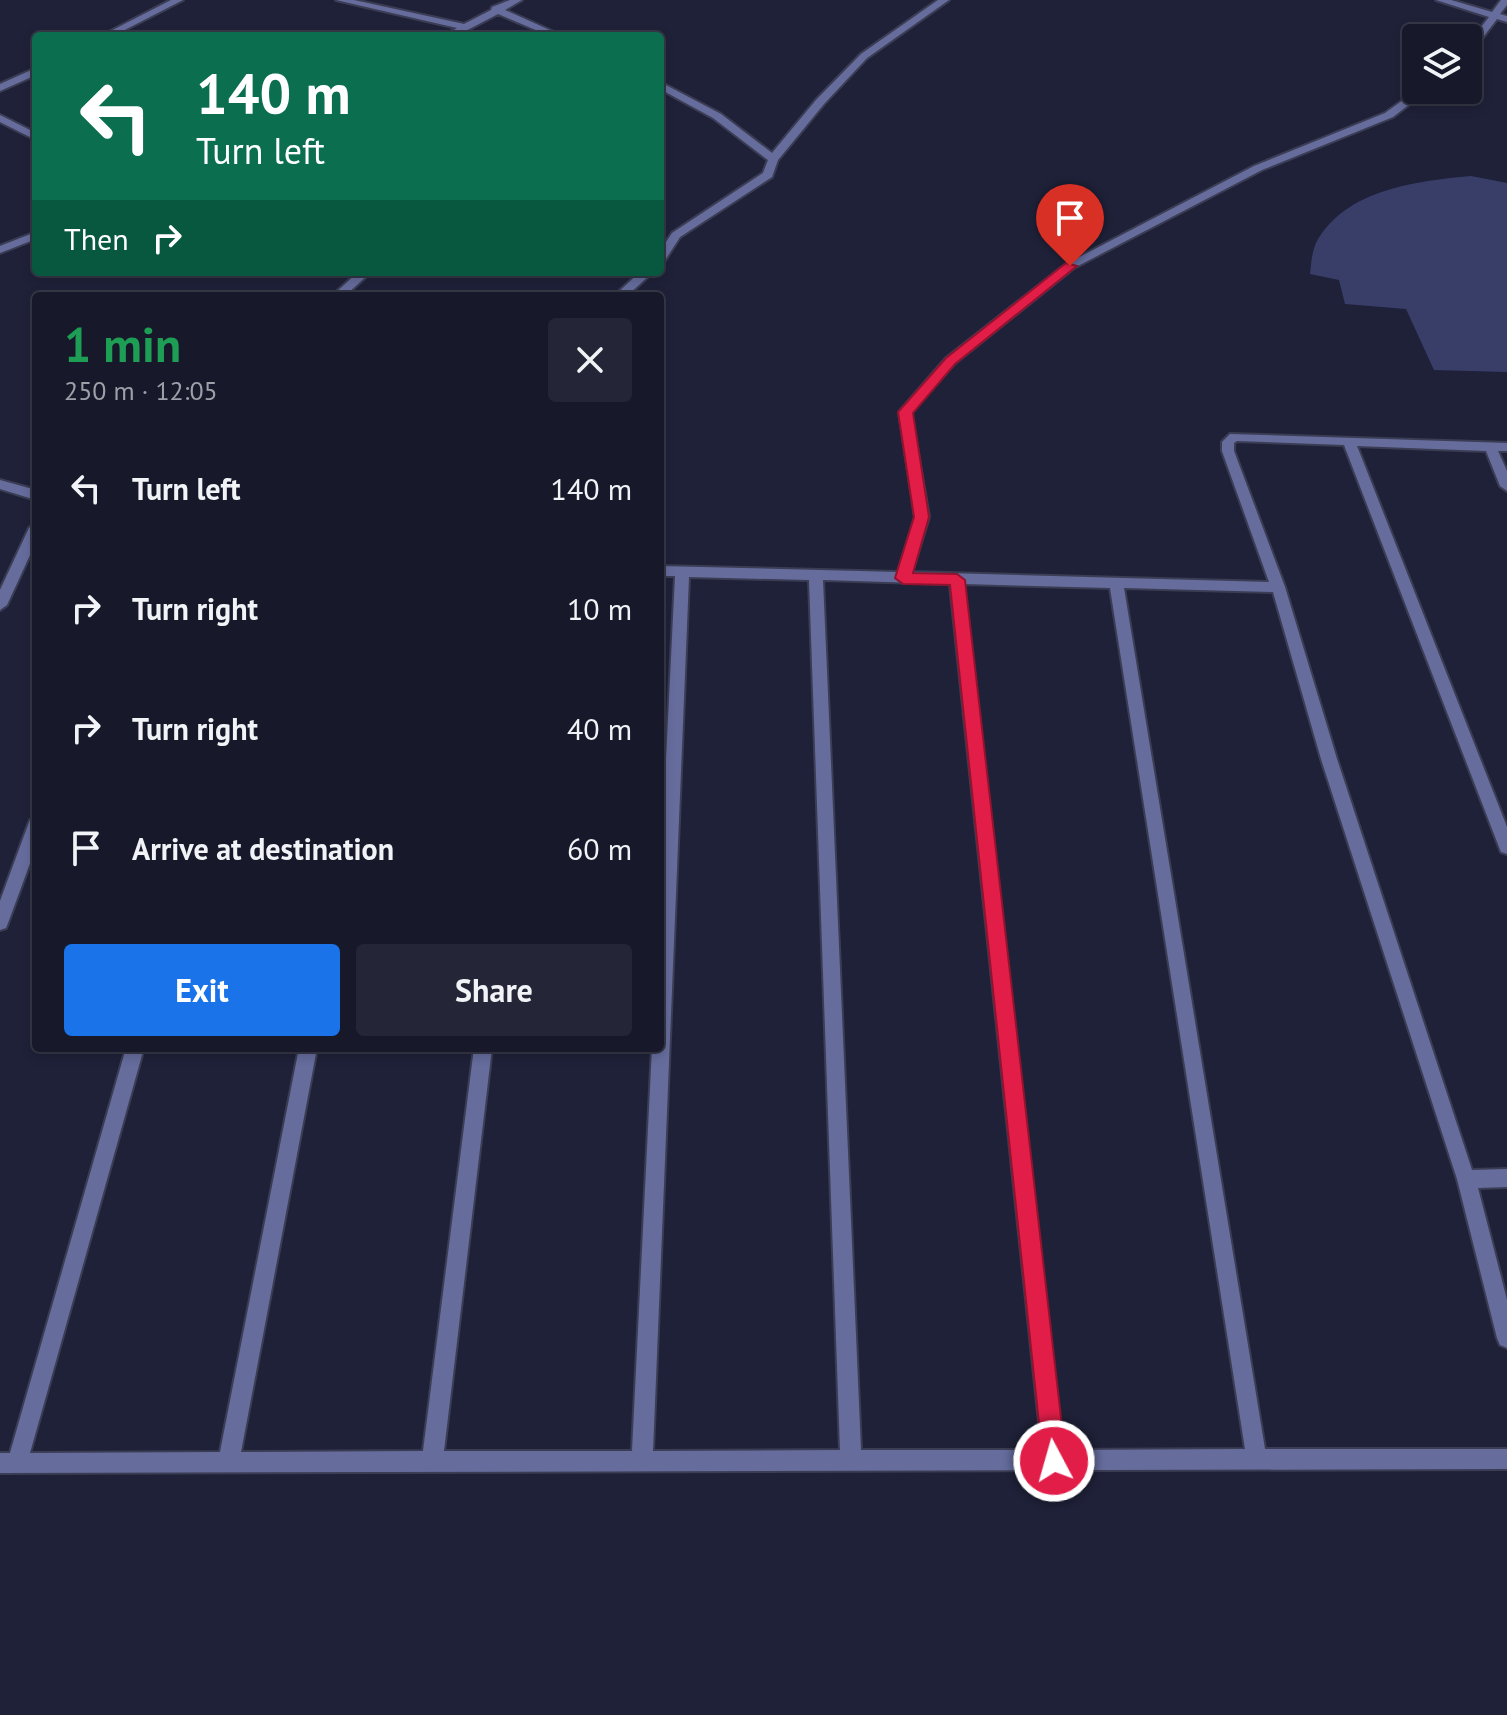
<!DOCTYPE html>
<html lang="en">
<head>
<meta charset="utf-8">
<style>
	:root { --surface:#17192b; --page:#242637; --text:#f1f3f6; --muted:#9ea0a9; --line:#363847; --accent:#1a73e8 }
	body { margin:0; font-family:"PT Sans",sans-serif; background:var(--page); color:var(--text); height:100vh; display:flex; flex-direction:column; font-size:30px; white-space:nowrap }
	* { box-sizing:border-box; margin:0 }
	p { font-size:26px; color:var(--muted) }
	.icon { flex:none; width:44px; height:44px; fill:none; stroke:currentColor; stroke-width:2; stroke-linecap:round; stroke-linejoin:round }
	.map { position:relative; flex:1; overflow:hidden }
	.panel { position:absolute; left:32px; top:292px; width:632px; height:760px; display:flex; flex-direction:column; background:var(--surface); border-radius:8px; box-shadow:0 4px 12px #0003,0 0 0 2px var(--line) }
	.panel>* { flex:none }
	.hud { position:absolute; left:32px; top:32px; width:632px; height:244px; border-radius:8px; box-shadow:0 4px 12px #0003,0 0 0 2px var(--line); background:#0b6e4f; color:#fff; overflow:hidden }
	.fabs { position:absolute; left:1402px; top:24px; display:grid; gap:16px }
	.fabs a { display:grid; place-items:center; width:80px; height:80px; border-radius:8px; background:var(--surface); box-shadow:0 4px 12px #0003,0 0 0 2px var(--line); font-size:40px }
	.pin { position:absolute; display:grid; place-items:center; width:68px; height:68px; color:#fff; margin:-82px -34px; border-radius:50% 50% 50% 0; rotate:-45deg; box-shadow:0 0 8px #0007 }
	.pin .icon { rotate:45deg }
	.me { position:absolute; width:88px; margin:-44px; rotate:354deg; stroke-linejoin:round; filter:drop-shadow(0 0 6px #0008) }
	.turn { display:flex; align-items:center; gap:28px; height:168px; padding:0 32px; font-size:36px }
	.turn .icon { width:104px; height:104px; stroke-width:2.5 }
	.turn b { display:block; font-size:56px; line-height:68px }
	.then { display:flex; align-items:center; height:76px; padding:0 32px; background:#0003; gap:16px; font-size:30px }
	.round { display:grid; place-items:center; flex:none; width:84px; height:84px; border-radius:8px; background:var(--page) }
	.summary { display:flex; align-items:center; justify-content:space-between; height:136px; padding:0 32px }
	h1 { font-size:48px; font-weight:600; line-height:60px; color:#1e9e55 }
	.action { display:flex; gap:16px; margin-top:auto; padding:16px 32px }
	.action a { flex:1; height:92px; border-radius:8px; background:var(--accent); color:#fff; font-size:32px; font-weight:600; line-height:92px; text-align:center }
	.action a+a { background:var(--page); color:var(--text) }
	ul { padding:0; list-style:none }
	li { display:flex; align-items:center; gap:24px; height:120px; padding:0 32px }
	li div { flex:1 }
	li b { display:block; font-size:30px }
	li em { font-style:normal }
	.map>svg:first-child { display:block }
	.green { fill:#393e69 }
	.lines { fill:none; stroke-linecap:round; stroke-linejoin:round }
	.street-casing { stroke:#3b3d54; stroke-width:4 }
	.street { fill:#666d9d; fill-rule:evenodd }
	.route { fill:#e11d48; stroke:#92132f; stroke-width:2 }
</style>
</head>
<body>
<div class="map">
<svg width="1507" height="1715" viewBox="0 0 1507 1715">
	<rect width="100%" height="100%" fill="#1f2139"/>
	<path class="green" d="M1471 176 1507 183V372L1434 370 1406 309 1345 304 1339 280 1310 274C1311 264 1312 252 1316 243 1345 189 1417 181 1471 176Z"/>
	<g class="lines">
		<g class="street-casing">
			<g id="street">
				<path d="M171 0H183L113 36H101Z"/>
				<path d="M336 0H354L464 24 491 10 492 7 510 0H522L505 10 563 36H550L498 14 456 36H444L457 28Z"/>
				<path d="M938 0H949L867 58 824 104 778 160 772 177 680 237 664 262 660 263V251L672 233 763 173 768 160 713 118 660 89V82L721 114 772 153 816 100 861 54Z"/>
				<path d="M1436 0H1451L1492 12 1501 0H1507V5L1500 14 1507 16V22L1497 19 1471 53 1468 54V44L1489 17Z"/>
				<path d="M36 68V75L0 91V84Z"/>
				<path d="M1417 90H1428L1393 117 1262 170 1074 268 954 364 911 413 929 517 912 572 1269 582 1222 451V442L1230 434 1507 443V451H1498L1507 471V491L1500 486 1486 451 1357 446 1507 827V854L1501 852 1499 847 1344 445 1237 441 1234 443V451L1285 587 1337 759 1472 1170 1507 1169V1187L1478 1188 1507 1300V1348L1500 1345 1497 1338 1457 1179 1321 759 1273 592 1124 588 1265 1449H1507V1469L0 1473V1453H10L126 1048H144L30 1453 220 1452 299 1048H317L241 1452 423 1451 474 1048H492L444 1451H632L652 1048H660V881L675 576H660V566L898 572 915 517 899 412 946 358 1066 264 1254 166 1385 113ZM689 577 809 580 840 1450 653 1451ZM823 580 950 584 1042 1450H861ZM964 584 1110 588 1245 1449 1063 1450Z"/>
				<path d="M0 115 36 133V140L0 122Z"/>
				<path d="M36 232V239L0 253V246Z"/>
				<path d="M358 272H371L345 296H332Z"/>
				<path d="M640 272H653L627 296H614Z"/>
				<path d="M0 480 36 490V500L0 489Z"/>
				<path d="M36 523V542L7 605 0 610V590L29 528Z"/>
				<path d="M36 818V847L8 923 6 928 0 930V901L28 825 30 820Z"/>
			</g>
		</g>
		<use href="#street" class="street"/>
	</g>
	<path class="route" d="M1066 263 1077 266 955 364 913 413 929 517 913 573 957 574 965 580 1066 1461 1063 1470 1054 1473 1046 1470 1043 1461 950 585 903 584 895 578 914 517 898 412 946 358Z"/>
</svg>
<div class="fabs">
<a><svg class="icon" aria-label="layers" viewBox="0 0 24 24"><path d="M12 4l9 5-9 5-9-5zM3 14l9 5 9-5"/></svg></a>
</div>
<div class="pin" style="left:1070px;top:266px;background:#d93025"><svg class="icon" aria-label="arrive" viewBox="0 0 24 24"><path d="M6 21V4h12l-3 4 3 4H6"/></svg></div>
<svg class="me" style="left:1054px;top:1461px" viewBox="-20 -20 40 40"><circle r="17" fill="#e11d48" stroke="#fff" stroke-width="3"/><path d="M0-11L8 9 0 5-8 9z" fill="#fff"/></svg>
<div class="hud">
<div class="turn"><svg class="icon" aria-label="left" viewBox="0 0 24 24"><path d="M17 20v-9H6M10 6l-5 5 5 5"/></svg><div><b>140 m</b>Turn left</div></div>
<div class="then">Then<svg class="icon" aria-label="right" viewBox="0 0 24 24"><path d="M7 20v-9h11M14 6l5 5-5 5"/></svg></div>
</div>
<section class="panel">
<div class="summary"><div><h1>1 min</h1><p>250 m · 12:05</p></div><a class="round"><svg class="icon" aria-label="close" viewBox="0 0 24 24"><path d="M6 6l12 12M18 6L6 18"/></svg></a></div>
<ul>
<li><svg class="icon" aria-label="left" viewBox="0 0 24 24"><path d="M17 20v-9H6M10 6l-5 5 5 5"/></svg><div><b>Turn left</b></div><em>140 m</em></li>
<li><svg class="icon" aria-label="right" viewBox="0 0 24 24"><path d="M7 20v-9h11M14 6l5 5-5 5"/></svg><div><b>Turn right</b></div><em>10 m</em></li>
<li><svg class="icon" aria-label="right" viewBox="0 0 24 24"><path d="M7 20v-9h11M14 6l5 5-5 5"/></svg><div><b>Turn right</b></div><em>40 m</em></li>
<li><svg class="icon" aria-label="arrive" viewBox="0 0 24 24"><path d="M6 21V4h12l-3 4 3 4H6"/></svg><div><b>Arrive at destination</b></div><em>60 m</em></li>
</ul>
<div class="action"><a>Exit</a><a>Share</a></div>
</section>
</div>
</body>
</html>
